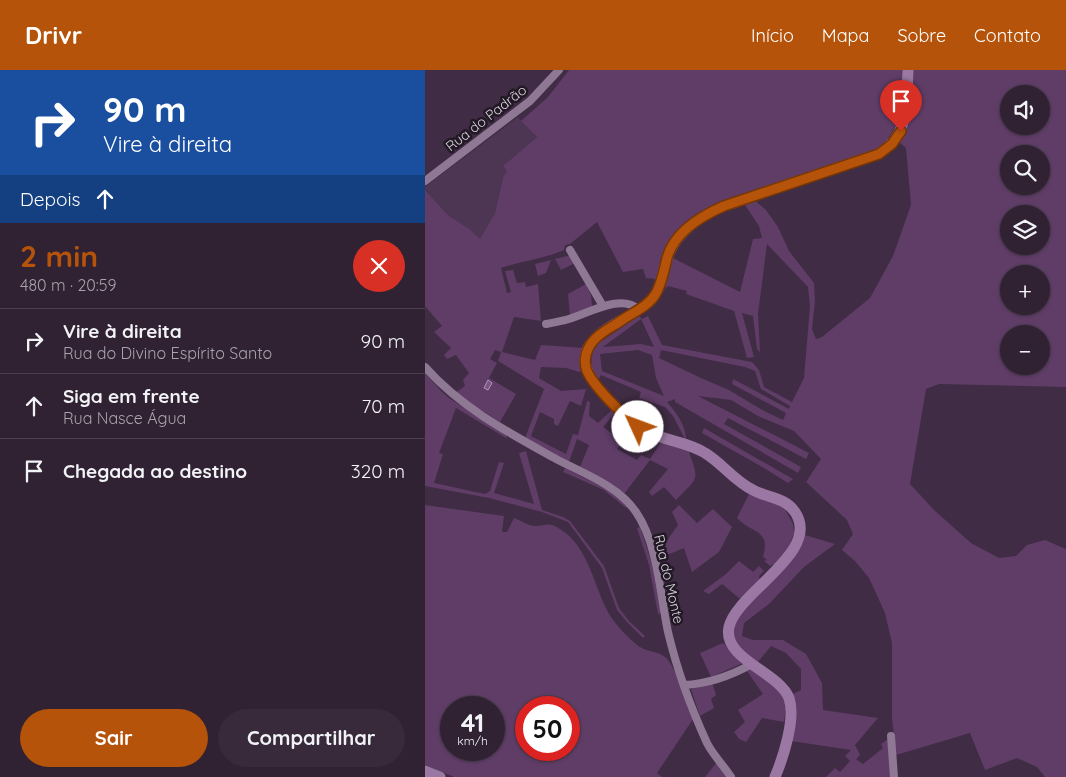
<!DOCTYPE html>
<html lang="pt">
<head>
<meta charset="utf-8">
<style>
	:root { --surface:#302133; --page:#38293b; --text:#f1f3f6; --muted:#a8a3ac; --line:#4b3e4e; --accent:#b45309 }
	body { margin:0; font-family:Quicksand,sans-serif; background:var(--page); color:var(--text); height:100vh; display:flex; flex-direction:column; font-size:19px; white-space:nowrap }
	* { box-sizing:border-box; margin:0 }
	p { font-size:16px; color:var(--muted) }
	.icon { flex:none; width:28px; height:28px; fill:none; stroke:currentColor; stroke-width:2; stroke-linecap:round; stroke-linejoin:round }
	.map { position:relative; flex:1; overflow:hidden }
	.drawer { display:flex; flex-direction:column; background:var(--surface); width:425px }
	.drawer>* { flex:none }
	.banner { background:#1a4fa0; color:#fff; overflow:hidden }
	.controls { position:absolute; left:575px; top:15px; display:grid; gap:10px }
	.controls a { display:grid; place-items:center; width:50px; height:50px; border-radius:50%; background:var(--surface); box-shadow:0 1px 4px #0004,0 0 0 1px var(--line); font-size:25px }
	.speed { position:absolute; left:15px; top:626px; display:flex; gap:10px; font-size:25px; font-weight:700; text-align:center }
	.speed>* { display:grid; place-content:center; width:65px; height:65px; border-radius:50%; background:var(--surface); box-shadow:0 1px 4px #0004,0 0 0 1px var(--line); line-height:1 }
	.speed small { font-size:12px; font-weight:400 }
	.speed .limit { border:8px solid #d22; background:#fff; color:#111 }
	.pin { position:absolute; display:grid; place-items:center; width:42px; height:42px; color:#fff; margin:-51px -21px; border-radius:50% 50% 50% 0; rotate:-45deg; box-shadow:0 0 5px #0007 }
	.pin .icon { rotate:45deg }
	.me { position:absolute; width:55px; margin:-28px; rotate:313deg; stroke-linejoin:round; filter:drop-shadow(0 0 4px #0008) }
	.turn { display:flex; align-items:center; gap:18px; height:105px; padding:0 20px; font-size:22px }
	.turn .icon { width:65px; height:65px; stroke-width:2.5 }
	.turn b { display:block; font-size:35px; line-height:42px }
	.then { display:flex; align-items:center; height:48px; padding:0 20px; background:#0003; gap:10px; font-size:19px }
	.round { display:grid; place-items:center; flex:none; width:52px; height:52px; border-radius:26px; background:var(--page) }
	.overview { display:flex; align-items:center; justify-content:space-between; height:85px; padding:0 20px }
	h1 { font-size:30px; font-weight:700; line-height:38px; color:var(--accent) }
	.button { display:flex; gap:10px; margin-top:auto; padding:10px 20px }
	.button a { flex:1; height:58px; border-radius:30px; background:var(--accent); color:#fff; font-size:20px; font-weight:700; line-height:58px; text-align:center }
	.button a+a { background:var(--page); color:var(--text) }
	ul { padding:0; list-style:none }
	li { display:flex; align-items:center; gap:15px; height:65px; padding:0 20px; border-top:1px solid var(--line) }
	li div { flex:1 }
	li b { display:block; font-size:19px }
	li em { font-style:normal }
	header { display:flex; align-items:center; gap:30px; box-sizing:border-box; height:70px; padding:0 25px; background:var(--accent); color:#fff }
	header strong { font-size:24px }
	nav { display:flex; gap:28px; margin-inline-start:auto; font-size:18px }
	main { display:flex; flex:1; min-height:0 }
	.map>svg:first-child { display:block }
	.built { fill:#4d3653 }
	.green { fill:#5f3d67; fill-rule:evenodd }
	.building { fill:#7d5287; stroke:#ae97b4 }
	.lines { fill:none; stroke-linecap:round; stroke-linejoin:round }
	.street { stroke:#8f7894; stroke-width:8 }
	.secondary { stroke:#9b78a3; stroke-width:11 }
	.route-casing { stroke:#753606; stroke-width:12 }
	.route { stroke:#b45309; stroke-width:9 }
	.labels { text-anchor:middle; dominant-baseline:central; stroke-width:5; stroke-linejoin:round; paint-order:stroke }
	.street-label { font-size:14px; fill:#dfd3e2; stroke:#211924 }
</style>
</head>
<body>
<header>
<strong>Drivr</strong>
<nav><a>Início</a><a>Mapa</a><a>Sobre</a><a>Contato</a></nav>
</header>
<main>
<section class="drawer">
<div class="banner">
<div class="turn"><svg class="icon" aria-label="right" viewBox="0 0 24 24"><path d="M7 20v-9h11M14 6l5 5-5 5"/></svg><div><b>90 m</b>Vire à direita</div></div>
<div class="then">Depois<svg class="icon" aria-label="ahead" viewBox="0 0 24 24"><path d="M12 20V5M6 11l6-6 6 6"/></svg></div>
</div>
<div class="overview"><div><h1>2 min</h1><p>480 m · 20:59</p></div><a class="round" style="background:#d93025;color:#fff"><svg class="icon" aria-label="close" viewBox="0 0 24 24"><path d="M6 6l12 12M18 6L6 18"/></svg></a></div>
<ul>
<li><svg class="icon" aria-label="right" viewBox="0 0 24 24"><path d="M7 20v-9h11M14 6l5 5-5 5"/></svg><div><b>Vire à direita</b><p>Rua do Divino Espírito Santo</p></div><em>90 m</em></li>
<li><svg class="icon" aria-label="ahead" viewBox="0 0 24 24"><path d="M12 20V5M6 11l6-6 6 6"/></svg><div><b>Siga em frente</b><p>Rua Nasce Água</p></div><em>70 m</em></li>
<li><svg class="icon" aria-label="arrive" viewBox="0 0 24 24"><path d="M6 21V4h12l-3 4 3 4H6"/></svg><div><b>Chegada ao destino</b></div><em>320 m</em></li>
</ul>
<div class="button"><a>Sair</a><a>Compartilhar</a></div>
</section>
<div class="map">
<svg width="641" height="707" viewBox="0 0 641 707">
	<rect width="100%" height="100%" fill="#402c44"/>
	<path class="built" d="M93 47 112 67 78 96 82 101 78 107 70 143 55 170 43 158 24 146 0 120V117Z"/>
	<g class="green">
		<path d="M144 0H477L478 30 472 53 459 75 443 84 275 143 231 209 221 208 218 199 198 202 172 152 145 174 140 175 139 180C119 189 96 191 76 198L82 223 86 222 80 201 88 200 92 213 100 212 101 217 113 214 116 251 89 247 77 282 110 290 116 275 159 278 158 301 154 302 141 298 116 297 114 308 136 321 161 319 156 336 145 331 133 356 129 354V349L115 342 106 366 141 384 148 364 153 365 162 331 165 332 164 346 173 353 188 339 191 342 178 357 197 371 192 379 212 390 216 385 225 389 236 372 263 379C274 411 275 406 251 430L239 417 227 426 224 422 243 399 225 390 199 424C187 411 170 405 155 397L164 375 152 369 144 392 100 368 119 319 73 291 76 282 70 280 65 289 72 293 64 308 91 324 75 352 30 323 40 316 38 310 44 303 31 285 22 289 19 285 26 278 9 262 17 256 0 236V120L24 146 43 158 55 169 70 143 78 107 82 101 78 96 112 67 96 51 123 27Z"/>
		<path d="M488 0H641V317L514 314 501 319 485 414 509 440 546 473 574 488 591 486 602 475 620 470 641 479V707H620L612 697 592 688 560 700 545 663 471 685 467 648V573L460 543 444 508 430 491 417 480 428 464 422 450 381 412 396 389 369 361 333 346 306 330 273 326 384 383 381 389 303 348 299 354 376 397 373 403 250 332V329L242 332C251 342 262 357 261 371L248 346 240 337 214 328 216 322 176 305 173 310C166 297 163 288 172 274L214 246 217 249 223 246 237 275 327 292 334 300 339 317 367 332 379 308 385 236 383 217 342 174 333 244 335 282 332 279 328 246 317 243 329 287 322 288 309 241 261 224 262 221 243 216 241 218 239 215 246 187 315 222 328 169 337 168 334 156 320 135 328 129 341 140 353 157 364 181 389 213 390 231 387 259 391 269 397 267 445 228 468 186 486 135 481 78 474 72ZM584 24H616V56H584ZM584 84H616V116H584ZM584 144H616V176H584ZM584 204H616V236H584ZM216 249 229 277 216 274 178 277ZM584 264H616V296H584ZM213 280 227 285 231 308 239 326 177 301 175 284ZM236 280 320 297 330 301 336 319 365 336 364 339 308 309 307 314 361 343 358 350 339 341 304 320 276 308 234 288Z"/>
		<path d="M146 185 150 193 136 200 130 189Z"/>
		<path d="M126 190 121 203 113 206 110 194Z"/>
		<path d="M161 214 166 225 167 236 145 246 143 224Z"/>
		<path d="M0 303 16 321 24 328 83 365 81 368 31 338 14 383 18 384 9 413 60 424 65 421 74 392 79 393 69 423 109 434 94 383 101 381 117 440 138 447 145 451 179 496 194 538 204 551 220 566 218 568 203 553 192 540 177 498 143 452 117 442 64 428 0 416Z"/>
		<path d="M279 358 368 409 363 413 339 398 277 363Z"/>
		<path d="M140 398 181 419 202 436 201 438 179 420 138 402Z"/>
		<path d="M324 424 348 431 360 439 368 454 369 463 362 481 352 493 345 496 339 491 342 490 338 487C346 459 327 464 312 448Z"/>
		<path d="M0 435 79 446 77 462H82L89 448C95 450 104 456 110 456 121 456 123 451 135 459 165 477 169 520 186 547 191 555 207 572 215 577 222 582 233 581 240 587 251 596 262 634 268 649L232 703 237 707H29L0 695ZM26 638H69V680H26ZM101 638H144V680H101Z"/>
		<path d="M254 435 272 453 288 439 307 457 294 482 267 502 259 478 233 489 228 474 241 472 253 455 247 442Z"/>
		<path d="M215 457 227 493 236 543 233 544 224 495 212 458Z"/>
		<path d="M380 465 410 474 379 497 344 534 319 553 317 566 328 570H358L381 584 397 613 398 640 453 648 430 675 435 685 431 689 438 694 458 678 456 674 463 669 466 707H401L410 698 415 702 425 691 420 686 426 680 366 671V625L376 620V599L361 583 346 576 332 593C311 577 299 568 316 543L373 481Z"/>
		<path d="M314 491 328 502 334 496 339 501 334 506 335 512 321 528H314L297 514 284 524 278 521 301 504Z"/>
		<path d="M298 573 318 593 286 607 275 583Z"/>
		<path d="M327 599 357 623 361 636 359 652 337 648 321 672 314 669 309 662 320 652 313 640 338 624 322 601Z"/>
		<path d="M287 612 291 625 286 629 289 638 275 646 266 619Z"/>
		<path d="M292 692 302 707H280Z"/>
	</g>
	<path class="building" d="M63 310 67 313 63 320 59 318Z"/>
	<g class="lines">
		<g class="street">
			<path d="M0 111 105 31 134 0"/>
			<path d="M145 180 178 236"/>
			<path d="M121 254C130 252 139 251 147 248 165 242 197 224 213 239"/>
			<path d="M0 297C36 338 86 364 133 390 160 404 193 416 211 442 233 474 235 525 243 562 252 600 266 638 282 673 288 685 299 696 306 707"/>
			<path d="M259 615C282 614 307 605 327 594"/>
			<path d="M466 666 469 707"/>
		</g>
		<g class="secondary">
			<path d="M0 701 15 707"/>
			<path d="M350 707C358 688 371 649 364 628 354 602 297 589 304 557 312 522 397 482 370 442 360 427 342 428 328 420 309 411 297 393 280 383 263 372 241 371 223 362 206 354 167 317 162 299 159 291 160 283 164 276 176 257 206 248 223 233 237 221 237 202 243 186 251 162 277 145 299 136L453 84C485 66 481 33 483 0"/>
		</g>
	</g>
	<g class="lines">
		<g class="route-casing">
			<path id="route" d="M213 357C199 346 169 317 162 301 159 294 160 285 163 279 169 265 186 258 197 250 209 242 223 236 230 225 237 214 239 200 242 188 249 163 276 146 299 136L454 84 467 74 476 61"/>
		</g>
		<use href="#route" class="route"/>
	</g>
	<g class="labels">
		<g class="street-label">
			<text transform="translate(61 48) rotate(-38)">Rua do Padrão</text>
			<text transform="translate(244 509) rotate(77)">Rua do Monte</text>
		</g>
	</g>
</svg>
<div class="controls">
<a><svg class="icon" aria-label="sound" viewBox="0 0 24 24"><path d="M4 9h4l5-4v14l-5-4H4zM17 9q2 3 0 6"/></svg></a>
<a><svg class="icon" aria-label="search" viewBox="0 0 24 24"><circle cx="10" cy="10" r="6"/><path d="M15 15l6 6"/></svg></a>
<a><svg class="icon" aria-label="layers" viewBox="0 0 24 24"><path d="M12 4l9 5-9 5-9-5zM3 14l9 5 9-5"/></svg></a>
<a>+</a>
<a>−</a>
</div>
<div class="speed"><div>41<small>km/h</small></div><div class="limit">50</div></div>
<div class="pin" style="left:476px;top:61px;background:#d93025"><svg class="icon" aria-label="arrive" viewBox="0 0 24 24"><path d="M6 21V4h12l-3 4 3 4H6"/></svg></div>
<svg class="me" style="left:213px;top:357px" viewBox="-20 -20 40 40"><circle r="19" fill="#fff"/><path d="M0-13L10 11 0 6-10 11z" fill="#b45309"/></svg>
</div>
</main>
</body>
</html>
